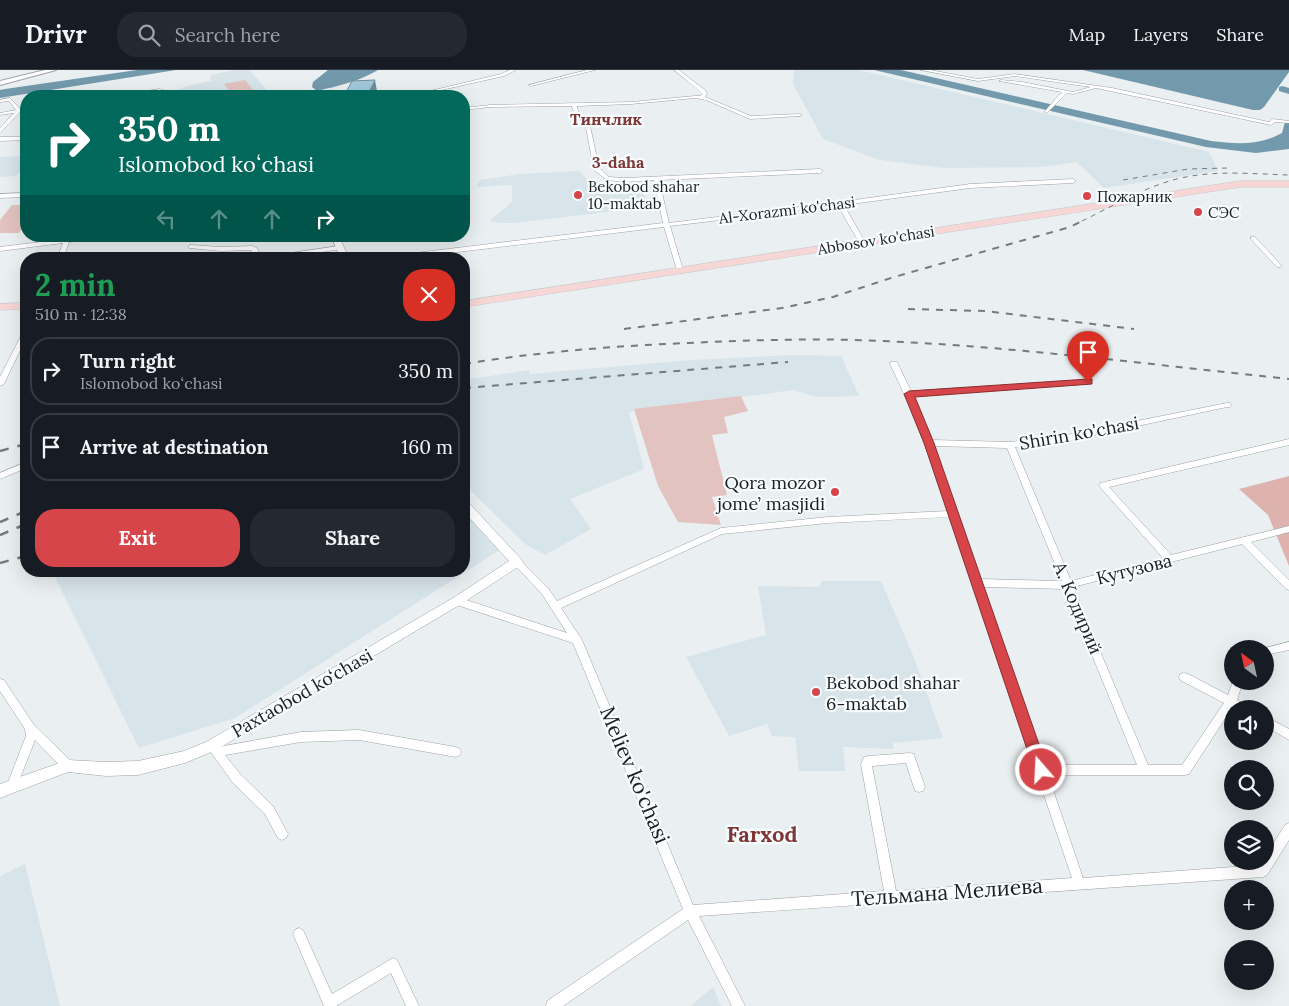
<!DOCTYPE html>
<html lang="en">
<head>
<meta charset="utf-8">
<style>
	:root { --surface:#171b24; --page:#242831; --text:#f1f3f6; --muted:#9ea1a6; --line:#363941; --accent:#d5454a }
	body { margin:0; font-family:Lora,serif; background:var(--page); color:var(--text); height:100vh; display:flex; flex-direction:column; font-size:19px; white-space:nowrap }
	* { box-sizing:border-box; margin:0 }
	p { font-size:16px; color:var(--muted) }
	.icon { flex:none; width:28px; height:28px; fill:none; stroke:currentColor; stroke-width:2; stroke-linecap:round; stroke-linejoin:round }
	.map { position:relative; flex:1; overflow:hidden }
	.details { position:absolute; left:20px; top:182px; width:450px; height:325px; display:flex; flex-direction:column; background:var(--surface); border-radius:20px; box-shadow:0 5px 20px #0002 }
	.details>* { flex:none }
	.top-card { position:absolute; left:20px; top:20px; width:450px; height:152px; border-radius:20px; box-shadow:0 5px 20px #0002; background:#00695c; color:#fff; overflow:hidden }
	.needle { width:32px; rotate:327deg }
	.tools { position:absolute; left:1224px; top:570px; display:grid; gap:10px }
	.tools a { display:grid; place-items:center; width:50px; height:50px; border-radius:50%; background:var(--surface); box-shadow:0 5px 20px #0002; font-size:25px }
	.pin { position:absolute; display:grid; place-items:center; width:42px; height:42px; color:#fff; margin:-51px -21px; border-radius:50% 50% 50% 0; rotate:-45deg; box-shadow:0 0 5px #0007 }
	.pin .icon { rotate:45deg }
	.me { position:absolute; width:55px; margin:-28px; rotate:341deg; stroke-linejoin:round; filter:drop-shadow(0 0 4px #0008) }
	.turn { display:flex; align-items:center; gap:18px; height:105px; padding:0 15px; font-size:22px }
	.turn .icon { width:65px; height:65px; stroke-width:2.5 }
	.turn b { display:block; font-size:35px; line-height:42px }
	.lanes { display:flex; align-items:center; height:48px; padding:0 15px; background:#0003; justify-content:center; gap:25px; direction:ltr }
	.lanes .off { opacity:.35 }
	.round { display:grid; place-items:center; flex:none; width:52px; height:52px; border-radius:20px; background:var(--page) }
	.summary { display:flex; align-items:center; justify-content:space-between; height:85px; padding:0 15px }
	h1 { font-size:30px; font-weight:700; line-height:38px; color:#1e9e55 }
	.action { display:flex; gap:10px; margin-top:auto; padding:10px 15px }
	.action a { flex:1; height:58px; border-radius:20px; background:var(--accent); color:#fff; font-size:20px; font-weight:700; line-height:58px; text-align:center }
	.action a+a { background:var(--page); color:var(--text) }
	ul { padding:0; list-style:none }
	li { display:flex; align-items:center; gap:15px; height:68px; margin:0 10px 8px; padding:0 5px; border:2px solid var(--line); border-radius:20px }
	li div { flex:1 }
	li b { display:block; font-size:19px }
	li em { font-style:normal }
	header { display:flex; align-items:center; gap:30px; box-sizing:border-box; height:70px; padding:0 25px; background:var(--surface); border-bottom:1px solid var(--line) }
	header strong { font-size:24px }
	nav { display:flex; gap:28px; margin-inline-start:auto; font-size:18px }
	.search { width:350px; height:45px; background:var(--page); display:flex; align-items:center; gap:12px; box-sizing:border-box; padding:0 18px; border-radius:20px; color:var(--muted); font-size:19px }
	.map>svg:first-child { display:block }
	.built { fill:#d7e4ea }
	.green { fill:#e3c3c0 }
	.forest { fill:#ddb2af }
	.water { fill:#739aac }
	.lines { fill:none; stroke-linecap:round; stroke-linejoin:round }
	.river { fill:#739aac; fill-rule:evenodd }
	.minor-casing { stroke:#9da1a3; stroke-width:1 }
	.tertiary-casing { stroke:#9da1a3; stroke-width:1 }
	.secondary-casing { stroke:#9da1a3; stroke-width:2 }
	.primary-casing { stroke:#c9c9c9; stroke-width:1 }
	.minor { fill:#fff; fill-rule:evenodd }
	.tertiary { fill:#fff; fill-rule:evenodd }
	.secondary { fill:#fff; fill-rule:evenodd }
	.primary { fill:#f7d7d5; fill-rule:evenodd }
	.rail-far2 { stroke:#777a7c; stroke-width:1; stroke-dasharray:5 5; stroke-linecap:butt }
	.rail-far1 { stroke:#777a7c; stroke-width:2; stroke-dasharray:7 7; stroke-linecap:butt }
	.rail { stroke:#777a7c; stroke-width:2.5; stroke-dasharray:9 9; stroke-linecap:butt }
	.shaded-wall { fill:#718d9a }
	.building { fill:#a1c9dc; stroke:#718d9a }
	.route { fill:#d5454a; stroke:#8a2d30 }
	.poi-dot { fill:#d5454a; stroke:#f7fcfe; stroke-width:2 }
	.labels { text-anchor:middle; dominant-baseline:central; stroke-width:4.5; stroke-linejoin:round; paint-order:stroke }
	.far-poi-label { font-size:15px; fill:#1c1e1f; stroke:#f7fcfe; text-anchor:start }
	.far-street-label { font-size:15px; fill:#1c1e1f; stroke:#f7fcfe }
	.far-neighbourhood-label { font-size:16px; font-weight:bold; fill:#7f3736; stroke:#f7fcfe }
	.street-label { font-size:18px; fill:#1c1e1f; stroke:#f7fcfe }
	.poi-label { font-size:18px; fill:#1c1e1f; stroke:#f7fcfe; text-anchor:end }
	.near-street-label { font-size:21px; fill:#1c1e1f; stroke:#f7fcfe }
	.near-neighbourhood-label { font-size:22px; font-weight:bold; fill:#7f3736; stroke:#f7fcfe }
</style>
</head>
<body>
<header>
<strong>Drivr</strong>
<div class="search"><svg class="icon" aria-label="search" viewBox="0 0 24 24"><circle cx="10" cy="10" r="6"/><path d="M15 15l6 6"/></svg>Search here</div>
<nav><a>Map</a><a>Layers</a><a>Share</a></nav>
</header>
<div class="map">
<svg width="1289" height="936" viewBox="0 0 1289 936">
	<rect width="100%" height="100%" fill="#eaeff1"/>
	<g class="built">
		<path d="M235 0H250L271 26H170L174 21 191 15 211 11 210 5Z"/>
		<path d="M794 0H859L1209 82 1218 101 1104 118 1077 92 1042 97 944 98 880 90 823 69 793 14Z"/>
		<path d="M26 86V95L16 106 0 107V87Z"/>
		<path d="M580 101 592 116 642 118 649 137 514 153H500L489 151 512 132V115L476 117 480 110 520 104Z"/>
		<path d="M793 285 841 286 859 326 817 327 793 320 629 342 644 399 570 429 591 459 545 485 525 474 464 414V310L529 300V304L691 290Z"/>
		<path d="M464 430 506 476 235 648 139 678 52 501H464Z"/>
		<path d="M822 511H881L915 590 943 668 893 673 894 679 843 677 845 701H799L795 667 772 666 767 654 729 666 686 587 766 565 758 516 819 517Z"/>
		<path d="M25 794 60 936H0V806Z"/>
		<path d="M713 917 721 936H690Z"/>
	</g>
	<g class="green">
		<path d="M245 10 257 25 233 26 224 14Z"/>
		<path d="M12 135H26V153L19 163H0V150Z"/>
		<path d="M741 326 748 341 724 347 728 363 712 365 727 425 712 427 721 455 678 452 658 416 634 339Z"/>
	</g>
	<path class="forest" d="M1289 406V496L1268 445 1239 419Z"/>
	<g class="water">
		<path d="M137 0H176L0 28V20L5 19Z"/>
		<path d="M328 0H378C360 11 338 16 317 21L312 17 313 12Z"/>
		<path d="M874 0H901L1211 71C1236 74 1259 76 1282 63L1285 52 1289 53V79L1256 83 1206 77Z"/>
		<path d="M1083 0H1289V2L1264 37 1260 40H1253Z"/>
	</g>
	<g class="lines">
		<path class="river" d="M1282 16 1289 18V24L1279 21V17Z"/>
		<g class="minor-casing">
			<g id="minor">
				<path d="M510 0H516L504 6 428 23 426 22 501 4Z"/>
				<path d="M587 0H595L531 16 529 15Z"/>
				<path d="M674 0H679L706 21 707 24 705 27 751 46 800 44 802 45 800 46 750 49 706 30 695 28 631 34 577 36 579 45 589 51 599 98 609 107 625 108 820 99 823 101 820 103 659 110 669 153 840 132 970 114 1073 109 1076 111 1073 113 970 118 844 135 865 172 862 174 859 172 838 136 670 156 683 200 680 202 677 200 664 157 400 189H379L382 187 663 153 654 110 625 112 607 110 594 100 585 52 575 47 572 36 490 37 464 40V38L490 35 631 32 695 26H700L703 24Z"/>
				<path d="M921 0H930L978 9 1015 4 1112 18 1269 52 1273 49 1289 51V53L1275 52 1271 55 1096 18 1073 24 1067 23 1047 43 1045 42V41L1062 22 999 11 1001 10 1022 12 1073 22 1091 17 1015 6 978 11Z"/>
				<path d="M160 19 168 22 165 26H161L163 23 160 21 127 26H117Z"/>
				<path d="M10 28 20 39H26V41L20 42 0 63V58L14 43 0 45V43L16 40 9 31 0 32V30Z"/>
				<path d="M0 67H26V70L0 71Z"/>
				<path d="M68 166 71 168 88 166H108L105 168 69 172 63 189H57L63 173 0 181V177L65 169 66 167Z"/>
				<path d="M1251 167H1255L1281 195V197H1277L1251 169Z"/>
				<path d="M191 175 221 177 252 176 257 178 261 189H255L251 180 221 181 189 178V176Z"/>
				<path d="M339 176 342 178 341 179 278 189H261L264 187Z"/>
				<path d="M26 260V268L4 314 0 316V307L23 262Z"/>
				<path d="M891 292H897L911 321 1088 310 1092 312 1088 314 914 326 932 370 1010 372 1062 366 1227 333H1230L1231 335 1230 337H1227L1062 372 1015 377 1071 511 1163 488 1100 417 1099 415 1100 413 1289 369V375L1109 417 1171 485 1289 456V462L1251 472 1289 510V520L1286 519 1242 474 1073 517 1148 695H1182L1224 633 1180 610 1179 607 1180 604 1184 603 1188 604 1228 625 1233 611H1243L1237 630 1248 636 1249 639 1232 638 1189 704 1185 705H1048L1083 808 1260 795 1262 791H1265V787L1285 755 1289 753V770L1267 805 1263 807 699 846 745 936H732L688 850 563 936H546L547 931 683 839 573 573 454 534 452 531 454 528 457 527 567 563 542 524 514 494 513 492 514 490H520L548 518 557 531 721 458 828 447 948 441C931 391 914 342 890 294ZM934 376 1007 378 1062 511 980 509ZM950 447 1072 808 896 821 872 696 906 693 915 721 919 722 923 721 925 717 915 688 914 684 910 683 868 686 864 687 861 694 884 821 693 835 582 570 561 538 722 464 828 453ZM983 517 1065 519 1137 695H1044Z"/>
				<path d="M26 392V398L0 409V403Z"/>
				<path d="M1289 572V580L1265 585V579H1261Z"/>
				<path d="M0 609 4 610 34 655 72 692 73 696 72 700 68 701 64 700 35 670 16 719 12 720 8 719 7 715 26 666 25 659 0 621Z"/>
				<path d="M1265 646 1289 659V670L1265 656Z"/>
				<path d="M359 660 456 677 460 679 461 682 460 685 456 687 359 670 301 672 225 685 241 705 273 736 288 764 286 768 282 770 278 768 265 744 233 713 208 678 209 675 213 673 218 677 301 662Z"/>
				<path d="M299 858 303 860 332 924 393 888 397 890 419 936H406L391 903 336 936H324L293 864 295 860Z"/>
			</g>
		</g>
		<g class="tertiary-casing">
			<g id="tertiary">
				<path d="M26 123V127L0 128V124Z"/>
				<path d="M331 166H339L349 189H341Z"/>
				<path d="M464 431 468 432 521 489 523 492 521 495 461 534 216 680 185 693 138 705 106 706 68 702 0 728V714L68 690 106 692 138 691 184 681 206 672 453 528 509 491 464 442Z"/>
			</g>
		</g>
		<g class="secondary-casing">
			<path id="secondary" d="M45 0H56L0 15V11Z"/>
		</g>
		<g class="primary-casing">
			<g id="primary">
				<path d="M1240 111H1289V117H1240L464 237V231Z"/>
				<path d="M26 233V239L0 240V234Z"/>
			</g>
		</g>
		<use href="#minor" class="minor"/>
		<use href="#tertiary" class="tertiary"/>
		<use href="#secondary" class="secondary"/>
		<use href="#primary" class="primary"/>
		<g class="rail-far2">
			<path d="M1123 110 1188 99 1227 98"/>
			<path d="M1082 151C1113 136 1146 116 1181 108 1216 100 1254 104 1289 105"/>
		</g>
		<g class="rail-far1">
			<path d="M908 239 985 241 1134 259"/>
			<path d="M624 259 782 238 833 227 894 207 1070 157 1084 150"/>
			<path d="M464 294C538 282 613 276 688 273 753 270 818 268 883 271 1019 277 1154 295 1289 309"/>
			<path d="M464 318 788 292"/>
		</g>
		<g class="rail">
			<path d="M0 381 26 374"/>
			<path d="M0 452 26 441"/>
			<path d="M0 465 26 454"/>
			<path d="M0 493 26 486"/>
		</g>
	</g>
	<path class="shaded-wall" d="M375 10 377 21 374 26H367Z"/>
	<path class="building" d="M375 10 367 26H344L352 11Z"/>
	<path class="route" d="M1088 309H1092V314L915 327 934 373 1048 700 1046 704 1041 706 1036 704 1034 700 924 373 904 324 909 321Z"/>
	<g class="poi-dot">
		<circle cx="578" cy="125" r="5"/>
		<circle cx="1087" cy="126" r="5"/>
		<circle cx="1198" cy="142" r="5"/>
		<circle cx="835" cy="422" r="5"/>
		<circle cx="816" cy="622" r="5"/>
	</g>
	<g class="labels">
		<g class="far-poi-label">
			<text x="588" y="116">Bekobod shahar<tspan x="588" dy="17">10-maktab</tspan></text>
			<text x="1097" y="126">Пожарник</text>
			<text x="1208" y="142">СЭС</text>
		</g>
		<g class="far-street-label">
			<text transform="translate(787 140) rotate(-7)">Al-Xorazmi ko'chasi</text>
			<text transform="translate(876 170) rotate(-9)">Abbosov ko'chasi</text>
		</g>
		<g class="far-neighbourhood-label">
			<text x="606" y="49">Тинчлик</text>
			<text x="618" y="92">3-daha</text>
		</g>
		<g class="street-label">
			<text transform="translate(1079 363) rotate(-10)">Shirin ko'chasi</text>
			<text transform="translate(1134 499) rotate(-14)">Кутузова</text>
			<text transform="translate(1078 538) rotate(67)">А. Кодирий</text>
			<text transform="translate(302 623) rotate(-30)">Paxtaobod ko‘chasi</text>
		</g>
		<g class="poi-label">
			<text x="825" y="412">Qora mozor<tspan x="825" dy="21">jome’ masjidi</tspan></text>
			<text x="826" y="612" text-anchor="start">Bekobod shahar<tspan x="826" dy="21">6-maktab</tspan></text>
		</g>
		<g class="near-street-label">
			<text transform="translate(635 705) rotate(67)">Meliev ko'chasi</text>
			<text transform="translate(947 822) rotate(-4)">Тельмана Мелиева</text>
		</g>
		<g class="near-neighbourhood-label">
			<text x="762" y="764">Farxod</text>
		</g>
	</g>
</svg>
<div class="tools">
<a><svg class="needle" viewBox="-14 -14 28 28"><path d="M0-13l5 13h-10z" fill="#e53935"/><path d="M0 13l5-13h-10z" fill="#9ea1a6"/></svg></a>
<a><svg class="icon" aria-label="sound" viewBox="0 0 24 24"><path d="M4 9h4l5-4v14l-5-4H4zM17 9q2 3 0 6"/></svg></a>
<a><svg class="icon" aria-label="search" viewBox="0 0 24 24"><circle cx="10" cy="10" r="6"/><path d="M15 15l6 6"/></svg></a>
<a><svg class="icon" aria-label="layers" viewBox="0 0 24 24"><path d="M12 4l9 5-9 5-9-5zM3 14l9 5 9-5"/></svg></a>
<a>+</a>
<a>−</a>
</div>
<div class="pin" style="left:1088px;top:312px;background:#d93025"><svg class="icon" aria-label="arrive" viewBox="0 0 24 24"><path d="M6 21V4h12l-3 4 3 4H6"/></svg></div>
<svg class="me" style="left:1041px;top:700px" viewBox="-20 -20 40 40"><circle r="17" fill="#d5454a" stroke="#fff" stroke-width="3"/><path d="M0-11L8 9 0 5-8 9z" fill="#fff"/></svg>
<div class="top-card">
<div class="turn"><svg class="icon" aria-label="right" viewBox="0 0 24 24"><path d="M7 20v-9h11M14 6l5 5-5 5"/></svg><div><b>350 m</b>Islomobod koʻchasi</div></div>
<div class="lanes"><svg class="icon off" aria-label="left" viewBox="0 0 24 24"><path d="M17 20v-9H6M10 6l-5 5 5 5"/></svg><svg class="icon off" aria-label="ahead" viewBox="0 0 24 24"><path d="M12 20V5M6 11l6-6 6 6"/></svg><svg class="icon off" aria-label="ahead" viewBox="0 0 24 24"><path d="M12 20V5M6 11l6-6 6 6"/></svg><svg class="icon" aria-label="right" viewBox="0 0 24 24"><path d="M7 20v-9h11M14 6l5 5-5 5"/></svg></div>
</div>
<section class="details">
<div class="summary"><div><h1>2 min</h1><p>510 m · 12:38</p></div><a class="round" style="background:#d93025;color:#fff"><svg class="icon" aria-label="close" viewBox="0 0 24 24"><path d="M6 6l12 12M18 6L6 18"/></svg></a></div>
<ul>
<li><svg class="icon" aria-label="right" viewBox="0 0 24 24"><path d="M7 20v-9h11M14 6l5 5-5 5"/></svg><div><b>Turn right</b><p>Islomobod koʻchasi</p></div><em>350 m</em></li>
<li><svg class="icon" aria-label="arrive" viewBox="0 0 24 24"><path d="M6 21V4h12l-3 4 3 4H6"/></svg><div><b>Arrive at destination</b></div><em>160 m</em></li>
</ul>
<div class="action"><a>Exit</a><a>Share</a></div>
</section>
</div>
</body>
</html>
